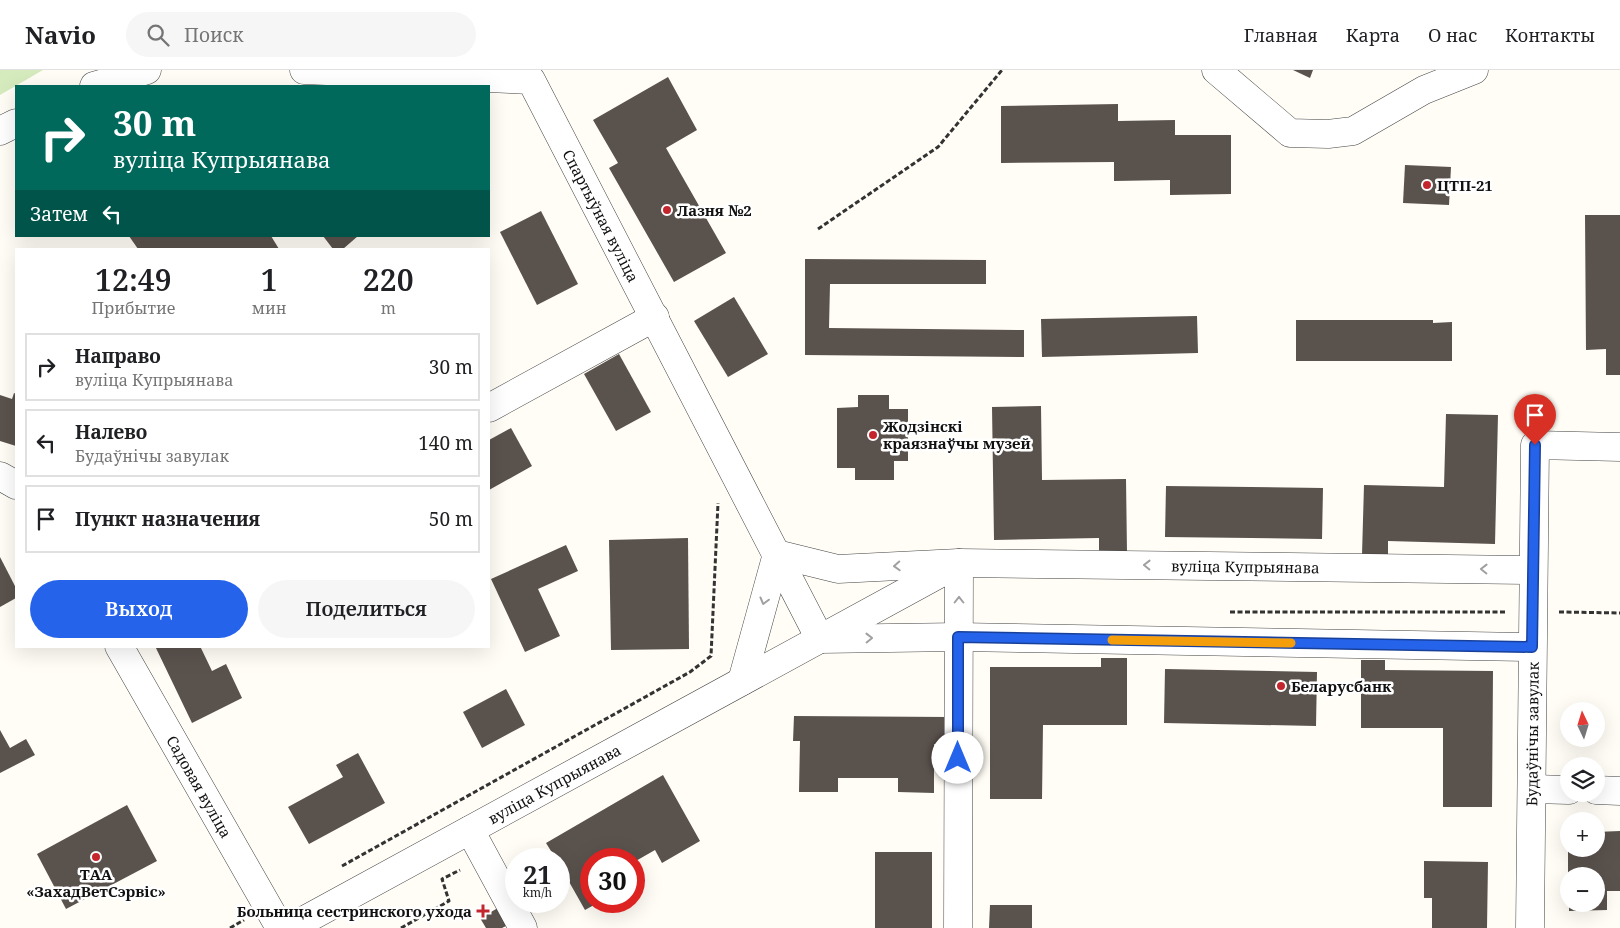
<!DOCTYPE html>
<html lang="ru">
<head>
<meta charset="utf-8">
<style>
	:root { --surface:#fff; --page:#f6f6f6; --text:#202124; --muted:#757577; --line:#e0e0e0; --accent:#2563eb }
	body { margin:0; font-family:"Noto Serif",serif; background:var(--page); color:var(--text); height:100vh; display:flex; flex-direction:column; font-size:19px; white-space:nowrap }
	* { box-sizing:border-box; margin:0 }
	p { font-size:16px; color:var(--muted) }
	.icon { flex:none; width:28px; height:28px; fill:none; stroke:currentColor; stroke-width:2; stroke-linecap:round; stroke-linejoin:round }
	.map { position:relative; flex:1; overflow:hidden }
	.details { position:absolute; left:15px; top:178px; width:475px; height:400px; display:flex; flex-direction:column; background:var(--surface); border-radius:0px; box-shadow:0 5px 20px #0002 }
	.details>* { flex:none }
	.banner { position:absolute; left:15px; top:15px; width:475px; height:152px; border-radius:0px; box-shadow:0 5px 20px #0002; background:#00695c; color:#fff; overflow:hidden }
	.needle { width:32px; rotate:356deg }
	.tools { position:absolute; left:1560px; top:632px; display:grid; gap:10px }
	.tools a { display:grid; place-items:center; width:45px; height:45px; border-radius:50%; background:var(--surface); box-shadow:0 5px 20px #0002; font-size:25px }
	.speed { position:absolute; left:505px; top:778px; display:flex; gap:10px; font-size:25px; font-weight:700; text-align:center }
	.speed>* { display:grid; place-content:center; width:65px; height:65px; border-radius:50%; background:var(--surface); box-shadow:0 5px 20px #0002; line-height:1 }
	.speed small { font-size:12px; font-weight:400 }
	.speed .limit { border:8px solid #d22; background:#fff; color:#111 }
	.pin { position:absolute; display:grid; place-items:center; width:42px; height:42px; color:#fff; margin:-51px -21px; border-radius:50% 50% 50% 0; rotate:-45deg; box-shadow:0 0 5px #0007 }
	.pin .icon { rotate:45deg }
	.me { position:absolute; width:55px; margin:-28px; rotate:0deg; stroke-linejoin:round; filter:drop-shadow(0 0 4px #0008) }
	.turn { display:flex; align-items:center; gap:18px; height:105px; padding:0 15px; font-size:22px }
	.turn .icon { width:65px; height:65px; stroke-width:2.5 }
	.turn b { display:block; font-size:35px; line-height:42px }
	.then { display:flex; align-items:center; height:48px; padding:0 15px; background:#0003; gap:10px; font-size:19px }
	.eta { display:flex; justify-content:space-evenly; align-items:center; height:85px; text-align:center }
	.eta b { font-size:30px; font-weight:600; line-height:35px }
	.primary-button { display:flex; gap:10px; margin-top:auto; padding:10px 15px }
	.primary-button a { flex:1; height:58px; border-radius:30px; background:var(--accent); color:#fff; font-size:20px; font-weight:600; line-height:58px; text-align:center }
	.primary-button a+a { background:var(--page); color:var(--text) }
	ul { padding:0; list-style:none }
	li { display:flex; align-items:center; gap:15px; height:68px; margin:0 10px 8px; padding:0 5px; border:2px solid var(--line); border-radius:0px }
	li div { flex:1 }
	li b { display:block; font-size:19px }
	li em { font-style:normal }
	header { display:flex; align-items:center; gap:30px; box-sizing:border-box; height:70px; padding:0 25px; background:var(--surface); border-bottom:1px solid var(--line) }
	header strong { font-size:24px }
	nav { display:flex; gap:28px; margin-inline-start:auto; font-size:18px }
	.search { width:350px; height:45px; background:var(--page); display:flex; align-items:center; gap:12px; box-sizing:border-box; padding:0 18px; border-radius:28px; color:var(--muted); font-size:19px }
	.map>svg:first-child { display:block }
	.green { fill:#d5ebbd }
	.building { fill:#5a524d }
	.lines { fill:none; stroke-linecap:round; stroke-linejoin:round }
	.minor-casing { stroke:#444; stroke-width:29 }
	.path { stroke:#333; stroke-width:3; stroke-dasharray:5 2.5; stroke-linecap:butt }
	.minor { stroke:#fff; stroke-width:28 }
	.oneway { stroke:#a0a0a0 }
	.route-casing { stroke:#184099; stroke-width:12 }
	.route { stroke:#2563eb; stroke-width:9 }
	.slow { stroke:#f59e0b; stroke-width:9 }
	.poi-dot { fill:#c4262e; stroke:#fff; stroke-width:2 }
	.labels { text-anchor:middle; dominant-baseline:central; stroke-width:5; stroke-linejoin:round; paint-order:stroke }
	.poi-label { font-size:15px; font-weight:bold; fill:#111; stroke:#fff; text-anchor:start }
	.street-label { font-size:15px; fill:#111; stroke:#fff }
</style>
</head>
<body>
<header>
<strong>Navio</strong>
<div class="search"><svg class="icon" aria-label="search" viewBox="0 0 24 24"><circle cx="10" cy="10" r="6"/><path d="M15 15l6 6"/></svg>Поиск</div>
<nav><a>Главная</a><a>Карта</a><a>О нас</a><a>Контакты</a></nav>
</header>
<div class="map">
<svg width="1620" height="858" viewBox="0 0 1620 858">
	<rect width="100%" height="100%" fill="#fffdf5"/>
	<path class="green" d="M0 0H43L0 25Z"/>
	<g class="building">
		<path d="M1293 0H1313L1310 8Z"/>
		<path d="M668 7 697 60 666 78 726 183 674 212 609 98 618 93 593 50Z"/>
		<path d="M1118 34V51L1175 50V65H1231V124L1170 125V110L1114 111V92L1001 93V36Z"/>
		<path d="M1405 95 1451 97 1449 135 1403 133Z"/>
		<path d="M541 141 578 214 537 235 500 162Z"/>
		<path d="M1585 145H1620V305H1606V279L1586 280Z"/>
		<path d="M129 166H271L279 179H138Z"/>
		<path d="M323 166H358L343 179H333Z"/>
		<path d="M805 189 986 190V214H830L829 258 1024 260V287L805 285Z"/>
		<path d="M734 227 768 284 728 307 694 251Z"/>
		<path d="M1197 246 1198 283 1042 287 1041 249Z"/>
		<path d="M1296 250H1433V253L1452 252V291H1296Z"/>
		<path d="M619 284 651 342 616 361 584 304Z"/>
		<path d="M14 323 16 324V376L0 371V325L12 329Z"/>
		<path d="M858 325H889V339H908V391H894V410H855V398H837V338L858 337Z"/>
		<path d="M1041 336 1042 410 1126 409 1127 482H1099V468L994 470 992 337Z"/>
		<path d="M1446 344 1498 345 1495 474 1388 471V486L1362 485 1364 415 1444 417Z"/>
		<path d="M511 358 532 396 489 420V370Z"/>
		<path d="M1166 416 1323 418 1322 469 1165 467Z"/>
		<path d="M688 468 689 579 611 580 609 470Z"/>
		<path d="M566 475 578 501 538 519 560 566 525 582 491 509Z"/>
		<path d="M0 487 16 518V528L0 537Z"/>
		<path d="M155 576H200L212 601 226 594 242 628 192 653Z"/>
		<path d="M1101 588H1127V655H1043L1042 729H990V597H1101Z"/>
		<path d="M1361 590H1385V600L1493 601 1492 737H1443V658H1361Z"/>
		<path d="M1165 599 1317 602 1316 656 1164 653Z"/>
		<path d="M506 619 525 655 482 678 463 642Z"/>
		<path d="M794 646 948 647V674H934V723L898 722V708H838V722H799L800 671H793Z"/>
		<path d="M0 660 10 678 26 669 35 685 0 703Z"/>
		<path d="M358 683 385 733 309 774 288 737 343 707 336 695Z"/>
		<path d="M663 705 700 771 662 793 655 780 634 792V789H591V831H601L585 840 559 794V789H556L546 773Z"/>
		<path d="M127 735 157 791 66 839 37 784Z"/>
		<path d="M1620 761V821H1607V840L1569 841V834H1596V806H1568V779H1596V762Z"/>
		<rect x="875" y="782" width="57" height="76"/>
		<path d="M1424 791 1488 792 1487 858H1432V828H1424Z"/>
		<path d="M990 835H1032V858H989Z"/>
		<path d="M498 838 508 855 502 858H486L480 848Z"/>
	</g>
	<g class="lines">
		<g class="minor-casing">
			<g id="minor">
				<path id="s1" d="M304 0 531 10 820 569 958 567 1532 577"/>
				<path d="M1216 0 1290 63 1328 64 1353 61 1424 20 1474 0"/>
				<path d="M94 16 147 0"/>
				<path d="M0 61 16 53"/>
				<path d="M489 338 655 247"/>
				<path d="M0 406 16 415"/>
				<path id="s2" d="M119 576 280 858"/>
				<path id="s3" d="M742 611 777 484 838 499 959 493 1533 500"/>
				<path d="M1532 719 1569 720"/>
				<path d="M1596 720 1620 721"/>
				<path d="M470 760 523 858"/>
				<path id="s4" d="M290 858 959 493 958 858"/>
				<path id="s5" d="M1530 858 1535 375 1620 377"/>
			</g>
		</g>
		<g class="path">
			<path d="M818 159 938 77 1002 0"/>
			<path d="M1230 542H1506"/>
			<path d="M1559 542 1620 543"/>
			<path d="M342 796 690 602 711 586 718 433"/>
			<path d="M230 858 244 850"/>
			<path d="M401 858 449 831 442 809 460 800"/>
		</g>
		<use href="#minor" class="minor"/>
	</g>
	<defs><path id="oneway-chevron" d="M-2-3.5L2.5 0L-2 3.5" fill="none" stroke-width="1.6" stroke-linecap="round" stroke-linejoin="round" transform="scale(1.25)"/></defs>
	<g class="oneway">
		<use href="#oneway-chevron" transform="translate(1147 495) rotate(-179)"/>
		<use href="#oneway-chevron" transform="translate(897 496) rotate(177)"/>
		<use href="#oneway-chevron" transform="translate(1484 499) rotate(-179)"/>
		<use href="#oneway-chevron" transform="translate(959 530) rotate(-90)"/>
		<use href="#oneway-chevron" transform="translate(764 531) rotate(105)"/>
		<use href="#oneway-chevron" transform="translate(869 568) rotate(-1)"/>
	</g>
	<g class="lines">
		<g class="route-casing">
			<path id="route" d="M958 688V567L1532 577 1535 375"/>
		</g>
		<use href="#route" class="route"/>
		<path class="slow" d="M1112 570 1291 573"/>
	</g>
	<g class="poi-dot">
		<circle cx="1427" cy="115" r="5"/>
		<circle cx="667" cy="140" r="5"/>
		<circle cx="873" cy="365" r="5"/>
		<circle cx="1281" cy="616" r="5"/>
		<circle cx="96" cy="787" r="5"/>
		<path d="M480.5 833.5h5v5h5v5h-5v5h-5v-5h-5v-5h5z"/>
	</g>
	<g class="labels">
		<g class="poi-label">
			<text x="1437" y="115">ЦТП-21</text>
			<text x="677" y="140">Лазня №2</text>
			<text x="883" y="356">Жодзінскі<tspan x="883" dy="17">краязнаўчы музей</tspan></text>
			<text x="1291" y="616">Беларусбанк</text>
			<text x="96" y="804" text-anchor="middle">ТАА<tspan x="96" dy="17">«ЗахадВетСэрвіс»</tspan></text>
			<text x="472" y="841" text-anchor="end">Больница сестринского ухода</text>
		</g>
		<g class="street-label">
			<text stroke="none"><textPath href="#s1" startOffset="380">Спартыўная вуліца</textPath></text>
			<text stroke="none"><textPath href="#s3" startOffset="602">вуліца Купрыянава</textPath></text>
			<text stroke="none"><textPath href="#s5" startOffset="194">Будаўнічы завулак</textPath></text>
			<text stroke="none"><textPath href="#s4" startOffset="301">вуліца Купрыянава</textPath></text>
			<text stroke="none"><textPath href="#s2" startOffset="162">Садовая вуліца</textPath></text>
		</g>
	</g>
</svg>
<div class="tools">
<a><svg class="needle" viewBox="-14 -14 28 28"><path d="M0-13l5 13h-10z" fill="#e53935"/><path d="M0 13l5-13h-10z" fill="#757577"/></svg></a>
<a><svg class="icon" aria-label="layers" viewBox="0 0 24 24"><path d="M12 4l9 5-9 5-9-5zM3 14l9 5 9-5"/></svg></a>
<a>+</a>
<a>−</a>
</div>
<div class="speed"><div>21<small>km/h</small></div><div class="limit">30</div></div>
<div class="pin" style="left:1535px;top:375px;background:#d93025"><svg class="icon" aria-label="arrive" viewBox="0 0 24 24"><path d="M6 21V4h12l-3 4 3 4H6"/></svg></div>
<svg class="me" style="left:958px;top:688px" viewBox="-20 -20 40 40"><circle r="19" fill="#fff"/><path d="M0-13L10 11 0 6-10 11z" fill="#2563eb"/></svg>
<div class="banner">
<div class="turn"><svg class="icon" aria-label="right" viewBox="0 0 24 24"><path d="M7 20v-9h11M14 6l5 5-5 5"/></svg><div><b>30 m</b>вуліца Купрыянава</div></div>
<div class="then">Затем<svg class="icon" aria-label="left" viewBox="0 0 24 24"><path d="M17 20v-9H6M10 6l-5 5 5 5"/></svg></div>
</div>
<section class="details">
<div class="eta">
<div><b>12:49</b><p>Прибытие</p></div>
<div><b>1</b><p>мин</p></div>
<div><b>220</b><p>m</p></div>
</div>
<ul>
<li><svg class="icon" aria-label="right" viewBox="0 0 24 24"><path d="M7 20v-9h11M14 6l5 5-5 5"/></svg><div><b>Направо</b><p>вуліца Купрыянава</p></div><em>30 m</em></li>
<li><svg class="icon" aria-label="left" viewBox="0 0 24 24"><path d="M17 20v-9H6M10 6l-5 5 5 5"/></svg><div><b>Налево</b><p>Будаўнічы завулак</p></div><em>140 m</em></li>
<li><svg class="icon" aria-label="arrive" viewBox="0 0 24 24"><path d="M6 21V4h12l-3 4 3 4H6"/></svg><div><b>Пункт назначения</b></div><em>50 m</em></li>
</ul>
<div class="primary-button"><a>Выход</a><a>Поделиться</a></div>
</section>
</div>
</body>
</html>
